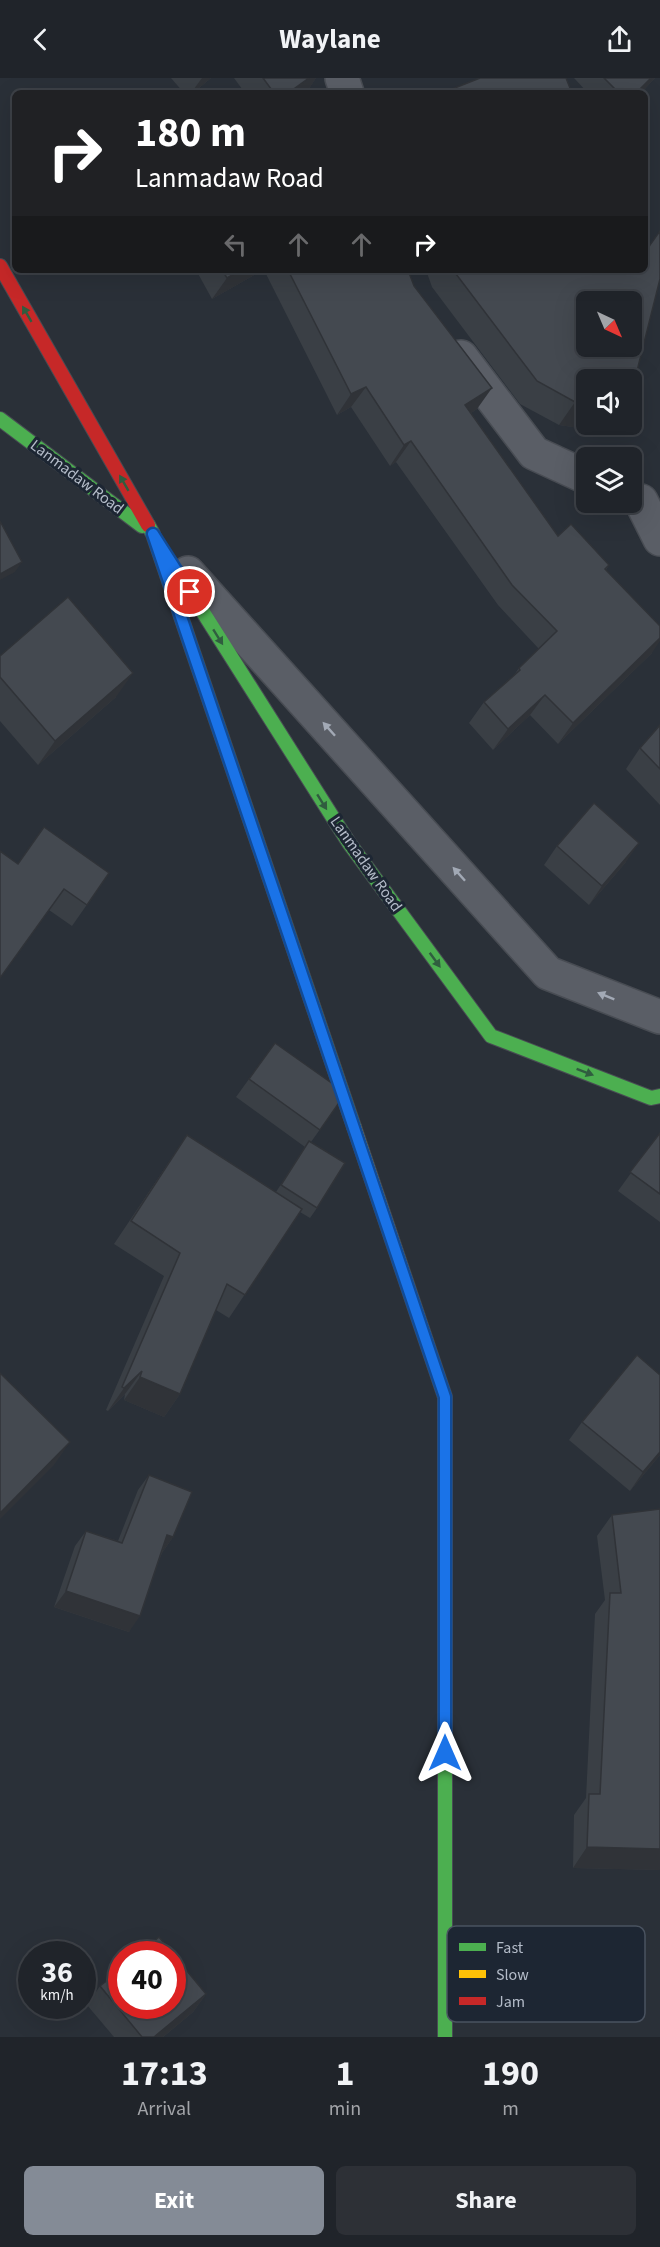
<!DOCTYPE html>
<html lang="en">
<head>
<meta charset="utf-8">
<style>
	:root { --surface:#20242a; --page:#2d3036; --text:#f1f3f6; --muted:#a2a4a8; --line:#3d4147; --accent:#848b96 }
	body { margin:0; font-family:"Source Sans 3",sans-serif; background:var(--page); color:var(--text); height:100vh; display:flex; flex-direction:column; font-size:22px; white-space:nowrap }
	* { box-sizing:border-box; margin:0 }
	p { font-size:20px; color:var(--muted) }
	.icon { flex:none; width:33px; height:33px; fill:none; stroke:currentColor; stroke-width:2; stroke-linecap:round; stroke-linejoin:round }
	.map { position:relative; height:1959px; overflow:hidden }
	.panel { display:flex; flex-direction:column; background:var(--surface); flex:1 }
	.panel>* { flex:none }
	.banner { position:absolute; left:12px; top:12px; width:636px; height:183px; border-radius:9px; box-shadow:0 6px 24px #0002,0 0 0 2px var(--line); background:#202124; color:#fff; overflow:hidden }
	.needle { width:39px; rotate:136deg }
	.fabs { position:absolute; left:576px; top:213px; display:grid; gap:12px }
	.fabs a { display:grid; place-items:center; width:66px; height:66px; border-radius:9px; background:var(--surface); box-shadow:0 6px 24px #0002,0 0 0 2px var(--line); font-size:30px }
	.speed { position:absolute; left:18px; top:1863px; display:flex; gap:12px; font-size:30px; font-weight:700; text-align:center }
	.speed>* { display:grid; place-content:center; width:78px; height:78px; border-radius:50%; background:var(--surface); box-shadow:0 6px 24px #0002,0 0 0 2px var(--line); line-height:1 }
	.speed small { font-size:15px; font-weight:400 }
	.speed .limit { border:9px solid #d22; background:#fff; color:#111 }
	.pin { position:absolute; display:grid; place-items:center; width:51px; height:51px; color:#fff; margin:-26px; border:3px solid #fff; border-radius:50%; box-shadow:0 2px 6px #0007 }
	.me { position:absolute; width:66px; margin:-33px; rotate:0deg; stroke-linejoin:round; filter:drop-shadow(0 0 4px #0008) }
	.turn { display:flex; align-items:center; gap:21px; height:126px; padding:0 24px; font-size:27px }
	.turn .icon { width:78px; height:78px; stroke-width:2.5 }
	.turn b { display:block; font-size:42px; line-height:51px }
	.lanes { display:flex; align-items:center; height:57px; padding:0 24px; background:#0003; justify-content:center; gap:30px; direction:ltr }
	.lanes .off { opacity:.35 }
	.eta { display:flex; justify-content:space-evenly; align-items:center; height:102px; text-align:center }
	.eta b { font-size:36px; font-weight:700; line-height:42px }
	.primary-button { display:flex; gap:12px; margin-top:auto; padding:12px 24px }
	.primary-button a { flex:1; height:69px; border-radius:9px; background:var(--accent); color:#fff; font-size:24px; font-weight:700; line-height:69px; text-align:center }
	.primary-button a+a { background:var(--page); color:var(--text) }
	header { display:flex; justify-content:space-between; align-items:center; height:78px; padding:0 24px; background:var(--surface); font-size:27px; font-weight:700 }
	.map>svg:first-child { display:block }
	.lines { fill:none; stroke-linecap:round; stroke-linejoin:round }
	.street-casing { stroke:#484c53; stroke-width:36 }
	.fast-casing { stroke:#484c53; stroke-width:16 }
	.slow-casing { stroke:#484c53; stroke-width:16 }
	.jam-casing { stroke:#484c53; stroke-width:16 }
	.street { stroke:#5a5e66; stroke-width:33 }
	.fast { stroke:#4caf50; stroke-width:14 }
	.slow { stroke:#ffc107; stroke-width:14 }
	.jam { stroke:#c62828; stroke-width:14 }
	.wall { fill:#3a3f45 }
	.shaded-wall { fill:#303338 }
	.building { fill:#444950; stroke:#303338; stroke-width:1.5; fill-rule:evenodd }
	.oneway { fill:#305d3f }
	.oneway2 { fill:#a2a9b5 }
	.route-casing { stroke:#114b97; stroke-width:15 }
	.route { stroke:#1a73e8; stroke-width:10 }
	.labels { text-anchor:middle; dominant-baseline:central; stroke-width:6; stroke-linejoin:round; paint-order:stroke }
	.street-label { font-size:16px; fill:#b4bcc9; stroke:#1d2633 }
	.key { fill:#1d2633; stroke:#4a5360; stroke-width:1.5 }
	.key-label { font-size:16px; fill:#b4bcc9 }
</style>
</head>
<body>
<header><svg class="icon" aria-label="back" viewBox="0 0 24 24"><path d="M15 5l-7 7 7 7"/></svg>Waylane<svg class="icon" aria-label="share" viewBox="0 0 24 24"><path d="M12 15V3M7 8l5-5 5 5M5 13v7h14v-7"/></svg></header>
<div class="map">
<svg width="660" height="1959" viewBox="0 0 660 1959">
	<rect width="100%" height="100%" fill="#2a3038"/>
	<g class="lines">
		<g class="street-casing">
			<g id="street">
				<path d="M342 0 347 15"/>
				<path d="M461 279 534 375 586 399"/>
				<path d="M641 423 660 461"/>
				<path d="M188 495 548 895 660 939"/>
			</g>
		</g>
		<g class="fast-casing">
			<g id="fast">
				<path d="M0 341 142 448"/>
				<path d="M148 447 153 456 354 1049"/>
				<path d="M182 501 349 765 491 958 651 1020 660 1018"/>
				<path d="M445 1340V1959"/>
			</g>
		</g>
		<g class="slow-casing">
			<path id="slow" d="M354 1049 445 1319V1340"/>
		</g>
		<g class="jam-casing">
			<path id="jam" d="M0 188 148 447"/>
		</g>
		<use href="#street" class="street"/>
		<use href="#fast" class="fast"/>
		<use href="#slow" class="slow"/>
		<use href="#jam" class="jam"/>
	</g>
	<g class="wall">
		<path d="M171 0H211L193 15H184Z"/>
		<path d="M234 0H316L308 12 303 15H245Z"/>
		<path d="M574 0H655L641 15H588Z"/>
		<path d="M196 192H263L212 221Z"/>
		<path d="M264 192H408L414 208 477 331 471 335 558 458 609 487 606 492 652 575 558 666 530 637 493 672 469 645 484 624 514 597 519 590 539 571 498 527 396 384 390 388 351 329 337 337Z"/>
		<path d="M426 192H645L586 346H617L611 355 559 347 520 326 432 209Z"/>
		<path d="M0 578 116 619 38 687 0 643Z"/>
		<path d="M660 647V727L626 691 640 670Z"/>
		<path d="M557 768 626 784 589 827 544 787Z"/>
		<path d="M18 786 109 795 72 848 49 832Z"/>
		<path d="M249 1001 343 1019 311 1064 317 1130 310 1140 300 1134 229 1240 216 1232 180 1316 164 1339 124 1322 125 1316 108 1333 106 1332 164 1198 114 1166 187 1057 276 1114 305 1069 236 1019Z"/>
		<path d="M660 1055V1144L618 1113Z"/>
		<path d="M660 1297V1377L630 1413 569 1362 582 1344Z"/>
		<path d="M149 1397 173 1459 162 1475 129 1554 54 1529 75 1468 86 1453 118 1463 138 1412Z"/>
		<path d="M660 1431V1792L573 1790 574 1737 586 1720 595 1536 605 1522 597 1458 612 1437Z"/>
		<path d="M100 1908 206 1916 193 1934 163 1959H114L87 1927Z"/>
	</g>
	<g class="shaded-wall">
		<path d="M202 0H211L193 15H191Z"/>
		<path d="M309 0H316L308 12 303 15H288Z"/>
		<path d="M651 0H655L641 15H636Z"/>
		<path d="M241 192H263L212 221 227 200Z"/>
		<path d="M366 309 351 329 337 337 351 316Z"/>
		<path d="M492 310 477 331 451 348 465 327Z"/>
		<path d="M575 324 586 326V346H617L611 355 559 347Z"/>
		<path d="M411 363 396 384 390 388 404 367Z"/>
		<path d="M22 484 15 494 0 502V496Z"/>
		<path d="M660 560V563L652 575 558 666 573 645Z"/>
		<path d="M133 595 116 619 38 687 55 663Z"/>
		<path d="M545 617 530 637 493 672 508 651Z"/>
		<path d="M639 765 626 784 589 827 602 808Z"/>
		<path d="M142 1293 125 1316 108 1333 124 1310Z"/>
		<path d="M140 1299 180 1316 164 1339 124 1322Z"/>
		<path d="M70 1364 54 1387 0 1441V1435Z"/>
		<path d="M660 1374V1377L630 1413 643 1394Z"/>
		<path d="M167 1457 173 1459 162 1475Z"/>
		<path d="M66 1513 140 1538 129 1554 54 1529Z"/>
		<path d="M587 1769 660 1771V1792L573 1790Z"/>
		<path d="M206 1916 193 1934 163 1959H154Z"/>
	</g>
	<g class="building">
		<path d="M263 0H309L288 15H274Z"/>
		<path d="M480 0H566L572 15H442Z"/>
		<path d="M604 0H651L636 15H619Z"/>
		<path d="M660 153V201L632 313V302H586V326L575 324 537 303 453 192H645V174ZM586 224H632V268H586Z"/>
		<path d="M222 192H241L227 200Z"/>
		<path d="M288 192H408L414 208 492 310 465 327 558 458 571 446 609 487 605 491 660 548V560L573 645 545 617 508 651 484 624 520 592 519 590 557 553 512 507 411 363 404 367 366 309 351 316Z"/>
		<path d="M0 443 22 484 0 496Z"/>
		<path d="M68 519 133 595 55 663 0 599V578Z"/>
		<path d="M660 647V691L640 670Z"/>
		<path d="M594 725 639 765 602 808 557 768Z"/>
		<path d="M44 749 109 795 87 827 64 811 0 900V773L18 786Z"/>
		<path d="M275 965 340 1011 343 1019 320 1052 249 1001Z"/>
		<path d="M660 1055V1116L630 1094Z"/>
		<path d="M187 1057 302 1131 245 1217 227 1206 180 1316 140 1299 142 1293 124 1310 122 1309 180 1175 131 1143Z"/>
		<path d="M309 1063 345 1085 317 1130 281 1107Z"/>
		<path d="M637 1277 660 1297V1374L643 1394 582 1344Z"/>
		<path d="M0 1295 70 1364 0 1435Z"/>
		<path d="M149 1397 192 1414 173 1459 167 1457 140 1538 66 1513 86 1453 122 1465Z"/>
		<path d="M660 1431V1771L587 1769 589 1716H600L610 1515H621L612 1437Z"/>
		<path d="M159 1859 206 1916 154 1959H142L100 1908 122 1891V1928H172V1876H139Z"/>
	</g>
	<defs><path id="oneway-solid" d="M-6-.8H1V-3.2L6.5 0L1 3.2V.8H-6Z" transform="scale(1.5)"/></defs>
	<g class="oneway">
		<use href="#oneway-solid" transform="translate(27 236) rotate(-120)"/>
		<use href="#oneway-solid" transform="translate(124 405) rotate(-120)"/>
		<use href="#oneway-solid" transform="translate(218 559) rotate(58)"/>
		<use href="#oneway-solid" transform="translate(322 724) rotate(58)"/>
		<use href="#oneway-solid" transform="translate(435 882) rotate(54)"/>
		<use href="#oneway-solid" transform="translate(585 994) rotate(21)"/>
	</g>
	<g class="oneway2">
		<use href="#oneway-solid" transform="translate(329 651) rotate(-132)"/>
		<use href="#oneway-solid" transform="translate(459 796) rotate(-132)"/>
		<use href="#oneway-solid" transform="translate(606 918) rotate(-158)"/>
	</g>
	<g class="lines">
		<g class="route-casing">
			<path id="route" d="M190 514 153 456 445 1319V1675"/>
		</g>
		<use href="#route" class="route"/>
	</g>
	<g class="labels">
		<g class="street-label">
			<text transform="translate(77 399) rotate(37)">Lanmadaw Road</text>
			<text transform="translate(366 786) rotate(55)">Lanmadaw Road</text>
		</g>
	</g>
	<rect x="447" y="1848" width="198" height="96" rx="9" class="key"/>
	<rect x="459" y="1865" width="27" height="8" fill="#4caf50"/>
	<rect x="459" y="1892" width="27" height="8" fill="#ffc107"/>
	<rect x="459" y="1919" width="27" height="8" fill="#c62828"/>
	<g class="key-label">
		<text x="496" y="1875">Fast</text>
		<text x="496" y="1902">Slow</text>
		<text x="496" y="1929">Jam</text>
	</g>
</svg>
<div class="fabs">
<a><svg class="needle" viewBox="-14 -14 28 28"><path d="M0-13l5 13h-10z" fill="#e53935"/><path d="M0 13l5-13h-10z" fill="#a2a4a8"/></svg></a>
<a><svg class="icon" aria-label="sound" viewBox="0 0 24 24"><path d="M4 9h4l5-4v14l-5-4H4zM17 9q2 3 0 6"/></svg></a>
<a><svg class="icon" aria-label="layers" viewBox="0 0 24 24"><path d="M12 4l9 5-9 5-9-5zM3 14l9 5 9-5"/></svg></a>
</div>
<div class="speed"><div>36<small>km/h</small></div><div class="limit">40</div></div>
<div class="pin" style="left:190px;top:514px;background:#d93025"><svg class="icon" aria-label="arrive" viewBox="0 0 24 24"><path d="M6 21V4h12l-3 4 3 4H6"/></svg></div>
<svg class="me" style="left:445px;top:1675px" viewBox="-20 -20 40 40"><path d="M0-17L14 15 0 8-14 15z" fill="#1a73e8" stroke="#fff" stroke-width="4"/></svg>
<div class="banner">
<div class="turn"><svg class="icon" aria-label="right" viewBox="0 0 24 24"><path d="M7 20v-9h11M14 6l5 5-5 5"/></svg><div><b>180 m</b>Lanmadaw Road</div></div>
<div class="lanes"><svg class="icon off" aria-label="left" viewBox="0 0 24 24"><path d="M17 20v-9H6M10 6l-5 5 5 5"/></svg><svg class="icon off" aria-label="ahead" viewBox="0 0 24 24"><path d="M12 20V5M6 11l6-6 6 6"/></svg><svg class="icon off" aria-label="ahead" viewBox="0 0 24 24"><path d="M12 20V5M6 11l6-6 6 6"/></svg><svg class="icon" aria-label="right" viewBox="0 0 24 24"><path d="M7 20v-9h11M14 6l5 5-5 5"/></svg></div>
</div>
</div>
<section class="panel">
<div class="eta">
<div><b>17:13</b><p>Arrival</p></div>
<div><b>1</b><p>min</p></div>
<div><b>190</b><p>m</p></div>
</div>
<div class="primary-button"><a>Exit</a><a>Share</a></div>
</section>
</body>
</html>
